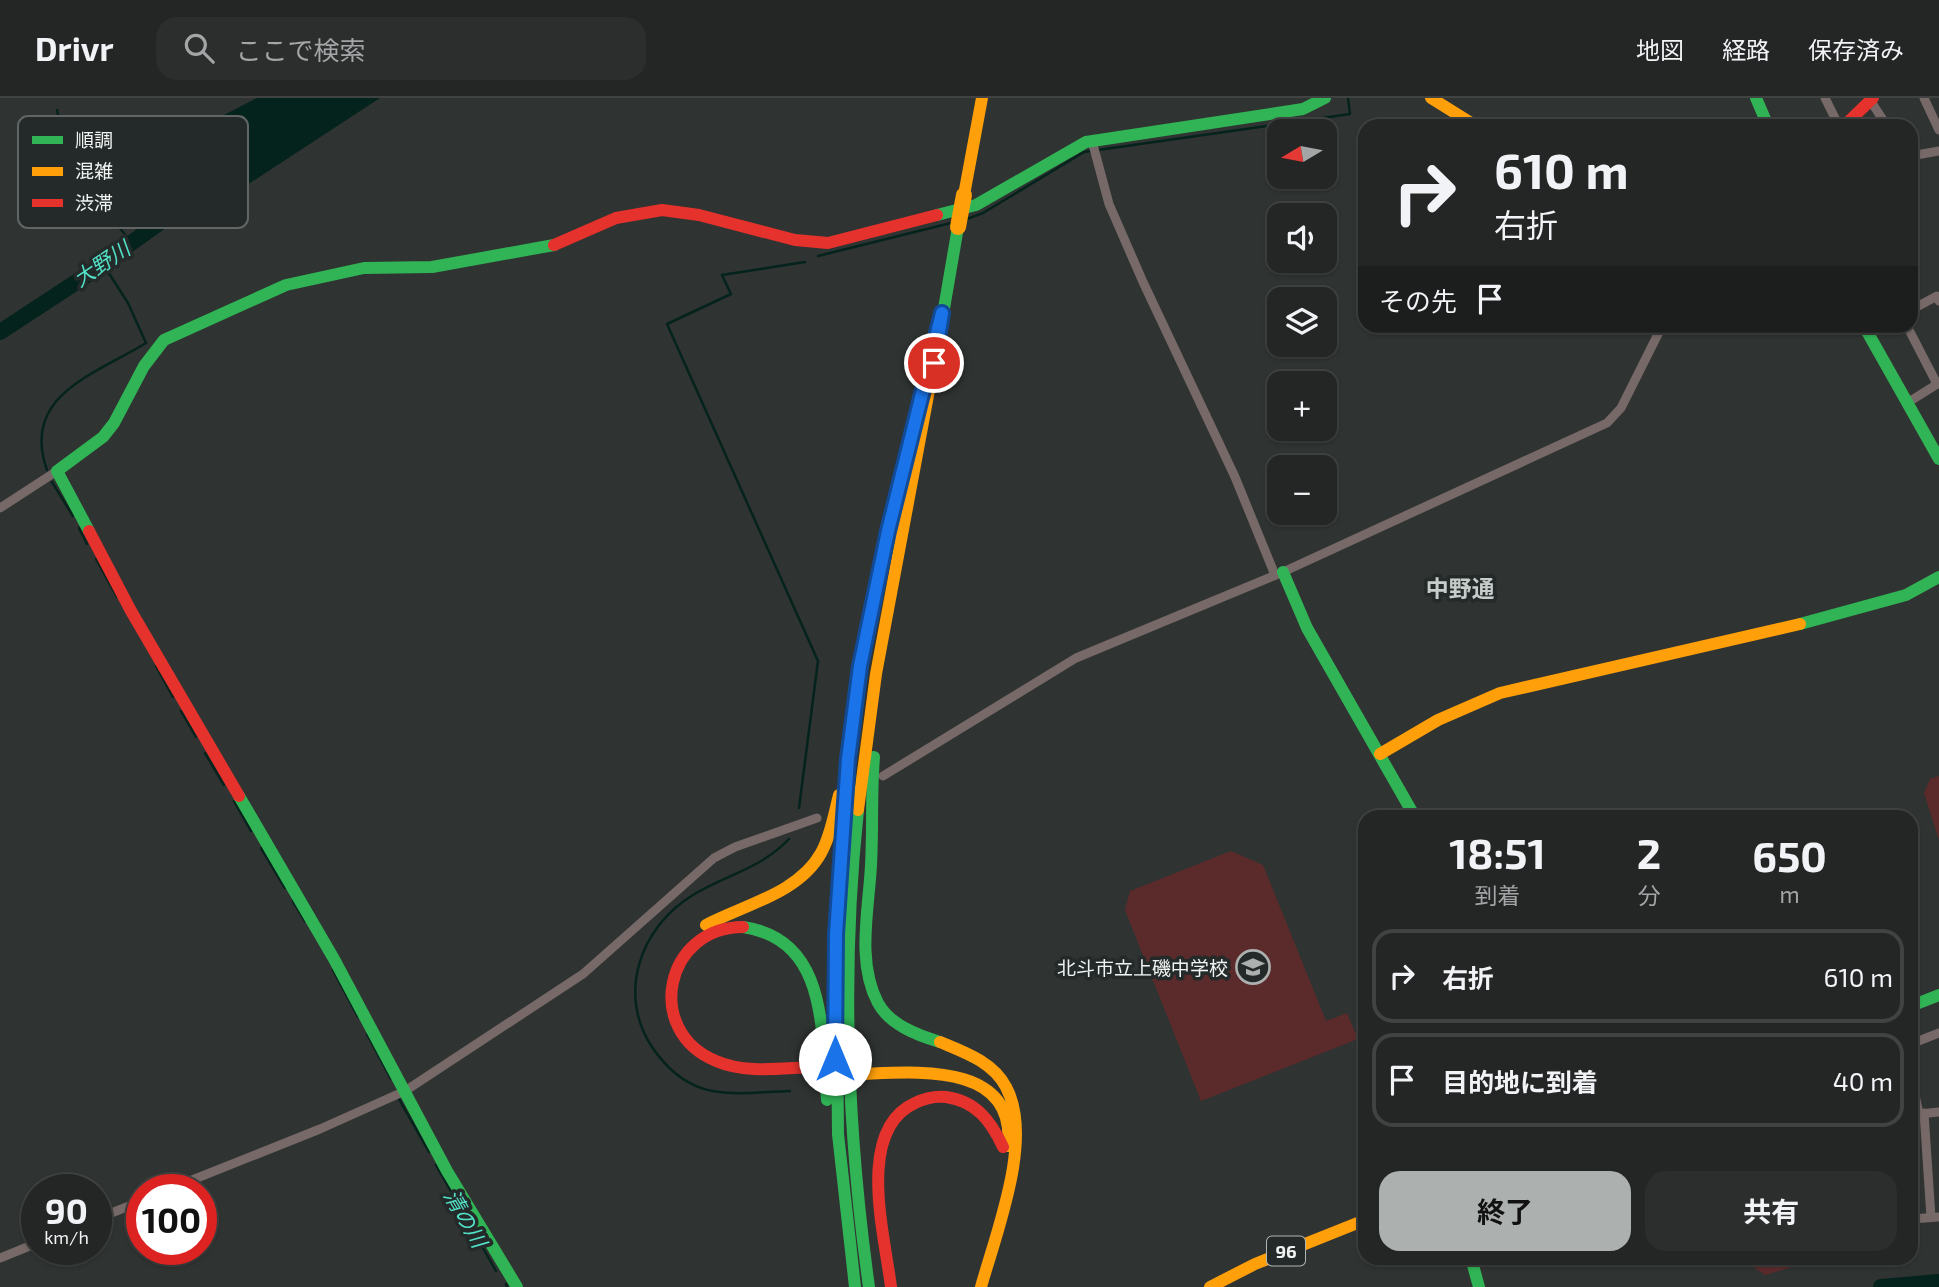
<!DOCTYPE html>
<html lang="ja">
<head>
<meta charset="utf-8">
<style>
	:root { --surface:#232625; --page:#2b2e2d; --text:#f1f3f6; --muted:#a3a5a7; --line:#404342; --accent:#acb0ae }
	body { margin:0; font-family:"Exo 2","Noto Sans JP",sans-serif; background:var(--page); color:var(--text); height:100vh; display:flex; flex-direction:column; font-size:26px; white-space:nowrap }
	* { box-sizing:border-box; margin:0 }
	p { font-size:23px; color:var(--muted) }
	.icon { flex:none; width:38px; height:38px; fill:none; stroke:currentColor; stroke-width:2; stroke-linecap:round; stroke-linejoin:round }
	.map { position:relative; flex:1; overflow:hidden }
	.details { position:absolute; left:1358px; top:712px; width:560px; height:455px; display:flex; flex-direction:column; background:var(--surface); border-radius:21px; box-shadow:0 2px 5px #0004,0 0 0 2px var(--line) }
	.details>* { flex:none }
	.guide { position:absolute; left:1358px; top:21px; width:560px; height:214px; border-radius:21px; box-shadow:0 2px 5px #0004,0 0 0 2px var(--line); background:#232625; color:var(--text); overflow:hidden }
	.needle { width:46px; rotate:260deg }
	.controls { position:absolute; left:1267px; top:21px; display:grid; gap:14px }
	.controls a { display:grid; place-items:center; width:70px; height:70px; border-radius:14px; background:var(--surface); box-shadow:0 2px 5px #0004,0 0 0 2px var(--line); font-size:35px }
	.speed { position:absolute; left:21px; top:1076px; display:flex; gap:14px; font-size:35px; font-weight:700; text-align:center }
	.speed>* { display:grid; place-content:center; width:91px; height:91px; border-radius:50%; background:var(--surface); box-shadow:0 2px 5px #0004,0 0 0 2px var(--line); line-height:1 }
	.speed small { font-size:18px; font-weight:400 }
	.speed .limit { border:10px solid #d22; background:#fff; color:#111 }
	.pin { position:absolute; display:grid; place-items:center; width:60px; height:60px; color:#fff; margin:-30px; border:4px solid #fff; border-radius:50%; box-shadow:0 2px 7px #0007 }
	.me { position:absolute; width:77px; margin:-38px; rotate:0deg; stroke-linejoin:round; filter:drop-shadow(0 0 5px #0008) }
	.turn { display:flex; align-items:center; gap:24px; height:147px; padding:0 21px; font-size:32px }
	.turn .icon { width:91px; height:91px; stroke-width:2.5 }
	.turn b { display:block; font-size:49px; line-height:60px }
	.then { display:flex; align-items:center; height:66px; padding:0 21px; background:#0003; gap:14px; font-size:26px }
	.eta { display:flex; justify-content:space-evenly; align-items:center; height:119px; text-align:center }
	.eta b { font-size:42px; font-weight:700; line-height:49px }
	.button { display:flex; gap:14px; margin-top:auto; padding:14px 21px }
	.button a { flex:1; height:80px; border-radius:21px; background:var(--accent); color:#111; font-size:28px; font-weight:700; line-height:80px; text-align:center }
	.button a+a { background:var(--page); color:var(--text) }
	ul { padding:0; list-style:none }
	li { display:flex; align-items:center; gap:21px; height:94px; margin:0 14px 10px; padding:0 7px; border:4px solid var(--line); border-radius:21px }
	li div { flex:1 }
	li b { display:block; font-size:26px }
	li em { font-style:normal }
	header { display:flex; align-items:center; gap:42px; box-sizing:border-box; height:98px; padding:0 35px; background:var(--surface); border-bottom:2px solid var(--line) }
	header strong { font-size:33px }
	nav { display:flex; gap:38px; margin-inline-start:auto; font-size:24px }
	.search { width:490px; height:63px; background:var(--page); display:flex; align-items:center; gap:18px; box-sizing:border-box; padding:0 24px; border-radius:21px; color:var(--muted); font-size:26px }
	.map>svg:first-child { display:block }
	.green { fill:#5b2b2c }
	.water { fill:#05231d }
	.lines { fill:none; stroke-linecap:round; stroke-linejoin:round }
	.stream { stroke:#05231d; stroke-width:2.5 }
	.river { stroke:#05231d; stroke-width:16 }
	.street { stroke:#766968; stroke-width:9 }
	.fast { stroke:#30b455; stroke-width:12 }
	.slow { stroke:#ff9f0a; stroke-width:12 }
	.jam { stroke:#e5322d; stroke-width:12 }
	.slow-bridge { stroke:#ff9f0a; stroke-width:16 }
	.route-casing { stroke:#114b97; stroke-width:18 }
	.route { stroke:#1a73e8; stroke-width:12 }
	.labels { text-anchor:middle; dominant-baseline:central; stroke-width:7; stroke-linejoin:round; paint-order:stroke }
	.shield { fill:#242a29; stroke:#b2b7b6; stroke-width:2 }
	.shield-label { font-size:18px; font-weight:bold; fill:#eff3f2 }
	.poi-label { font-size:19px; fill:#eff3f2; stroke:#242a29; text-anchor:end }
	.water-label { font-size:21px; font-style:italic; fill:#52e1c7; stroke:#242a29 }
	.quarter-label { font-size:23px; font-weight:bold; fill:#c5ccca; stroke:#242a29 }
	.key { fill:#242a29; stroke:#616665; stroke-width:2 }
	.key-label { font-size:19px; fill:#eff3f2 }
</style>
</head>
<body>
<header>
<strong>Drivr</strong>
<div class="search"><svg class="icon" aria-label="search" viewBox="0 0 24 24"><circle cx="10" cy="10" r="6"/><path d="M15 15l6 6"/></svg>ここで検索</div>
<nav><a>地図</a><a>経路</a><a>保存済み</a></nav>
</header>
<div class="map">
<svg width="1939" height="1189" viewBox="0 0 1939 1189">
	<rect width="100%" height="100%" fill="#2f3331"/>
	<g class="green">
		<path d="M1939 678V742L1924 695 1930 681Z"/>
		<path d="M1231 753 1263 767 1326 923 1347 915 1358 941 1201 1003 1125 812 1130 793Z"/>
		<path d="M1756 1160H1812L1813 1163 1765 1177 1751 1167Z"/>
	</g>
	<path class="water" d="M257 0H380L198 119 183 38Z"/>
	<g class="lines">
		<g class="stream">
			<path d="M57 12 70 67"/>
			<path d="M79 80 132 145"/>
			<path d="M964 122 983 115 1084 54 1350 16 1348 0"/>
			<path d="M818 158 951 125"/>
			<path d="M47 372C20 297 96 276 146 245L128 205 103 166"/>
			<path d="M52 384 73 418"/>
			<path d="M79 430 87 446"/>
			<path d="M96 461 117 499"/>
			<path d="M156 568 173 599"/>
			<path d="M181 613 196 639"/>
			<path d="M205 655 224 687"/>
			<path d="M234 703 251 733"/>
			<path d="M799 710 818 563 667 226 731 196 722 177 805 164"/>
			<path d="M789 741C759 772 727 776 693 797 640 829 617 896 652 949 691 1006 730 995 790 993"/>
			<path d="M261 750 285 790"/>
			<path d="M293 803 305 823"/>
			<path d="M333 872 358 919"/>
			<path d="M367 936 391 981"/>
			<path d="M399 1001 429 1054"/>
			<path d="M436 1067 496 1173"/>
			<path d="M506 1186 507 1189"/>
		</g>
		<g class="river">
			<path d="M0 234 81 181 212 87"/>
			<path d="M1881 1189 1939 1184"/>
		</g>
		<g class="street">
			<path d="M1825 0 1839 28"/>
			<path d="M1924 0 1939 32"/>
			<path d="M1870 2 1887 28"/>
			<path d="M1092 43 1109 106 1143 184 1235 379 1275 477"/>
			<path d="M1911 58 1939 53"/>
			<path d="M1911 212 1937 198 1939 203"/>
			<path d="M1907 228 1937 286"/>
			<path d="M1907 305 1939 285"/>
			<path d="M0 410 57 373"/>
			<path d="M883 678 1076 560 1283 474 1607 325 1621 310 1662 228"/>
			<path d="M1911 946 1939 935"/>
			<path d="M1911 978 1919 1016"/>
			<path d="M1924 1015 1931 1119"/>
			<path d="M1911 1017 1939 1014"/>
			<path d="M167 1092 320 1031 405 993 583 876 714 760 735 749 817 720"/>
			<path d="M96 1121 142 1103"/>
			<path d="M1911 1121 1939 1119"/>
			<path d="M0 1160 37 1145"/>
		</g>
		<g class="fast">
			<path d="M1756 0 1768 28"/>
			<path d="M937 117 976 107 1086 44 1303 11 1325 0"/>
			<path d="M941 228 958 129"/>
			<path d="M1864 228 1939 361"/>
			<path d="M89 433 57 373 103 339 114 325 144 268 164 242 286 187 364 170 432 169 554 147"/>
			<path d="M1283 474 1307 530 1415 719"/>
			<path d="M1800 526 1906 497 1939 479"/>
			<path d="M874 659C871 695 873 731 871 767 869 810 856 864 878 905 890 927 917 937 940 944"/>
			<path d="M239 698 334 861 447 1073 517 1189"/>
			<path d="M858 712C841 871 847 1031 869 1189"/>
			<path d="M842 753 836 836 838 1036 855 1189"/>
			<path d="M743 829C829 841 821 935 827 1002"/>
			<path d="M1911 908 1939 897"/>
			<path d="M1471 1160 1479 1189"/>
		</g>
		<g class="slow">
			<path d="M1431 0 1476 28"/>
			<path d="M964 97 982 0"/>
			<path d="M1380 656 1438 622 1500 595 1800 526"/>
			<path d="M858 712 876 576 941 228"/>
			<path d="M842 753 848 661 860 568 910 346"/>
			<path d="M706 827C744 807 799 795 821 755 831 737 834 716 839 697"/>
			<path d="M940 944C964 954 993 964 1006 989 1034 1040 996 1135 981 1189"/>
			<path d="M862 976C916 974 1016 964 1008 1048"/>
			<path d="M1210 1189 1255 1166 1365 1122"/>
		</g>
		<g class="jam">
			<path d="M1844 28 1873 0"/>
			<path d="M554 147 616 120 662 112 699 117 795 142 828 145 937 117"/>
			<path d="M89 433 131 513 239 698"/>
			<path d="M743 829C665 829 643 933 716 963 746 976 781 970 813 969"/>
			<path d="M891 1189C885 1138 855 1032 915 1005 925 1000 935 998 946 999 976 1003 991 1023 1003 1049"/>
		</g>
		<path class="slow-bridge" d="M958 129 964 97"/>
	</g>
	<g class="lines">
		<g class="route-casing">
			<path id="route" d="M835 961 836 836 848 661 860 568 888 433 942 215 934 265"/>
		</g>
		<use href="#route" class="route"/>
	</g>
	<defs>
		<g id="school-ring" transform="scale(1.75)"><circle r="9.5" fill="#242a29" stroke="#acb0ae" stroke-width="1.5"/><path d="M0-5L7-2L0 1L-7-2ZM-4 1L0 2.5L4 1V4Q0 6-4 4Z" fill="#acb0ae"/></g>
	</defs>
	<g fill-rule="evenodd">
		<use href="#school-ring" x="1253" y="869"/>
	</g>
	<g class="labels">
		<rect class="shield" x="1267" y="1138.5" width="38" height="29" rx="5"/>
		<g class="shield-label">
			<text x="1286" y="1153">96</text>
		</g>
		<g class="poi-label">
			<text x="1228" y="869">北斗市立上磯中学校</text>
		</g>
		<g class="water-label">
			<text transform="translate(101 165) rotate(-34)">大野川</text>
			<text transform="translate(466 1120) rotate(60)">清の川</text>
		</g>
		<g class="quarter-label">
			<text x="1460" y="490">中野通</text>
		</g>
	</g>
	<rect x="18" y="18" width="230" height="112" rx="10" class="key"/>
	<rect x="32" y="38" width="31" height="8" fill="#30b455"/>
	<rect x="32" y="69" width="31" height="9" fill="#ff9f0a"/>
	<rect x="32" y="101" width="31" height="8" fill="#e5322d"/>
	<g class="key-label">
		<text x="75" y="49">順調</text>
		<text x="75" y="80">混雑</text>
		<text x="75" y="112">渋滞</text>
	</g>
</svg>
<div class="controls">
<a><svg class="needle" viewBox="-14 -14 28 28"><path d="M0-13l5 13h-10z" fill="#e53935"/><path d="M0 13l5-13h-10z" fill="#a3a5a7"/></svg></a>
<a><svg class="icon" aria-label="sound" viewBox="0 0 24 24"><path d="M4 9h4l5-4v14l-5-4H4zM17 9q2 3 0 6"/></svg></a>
<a><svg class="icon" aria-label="layers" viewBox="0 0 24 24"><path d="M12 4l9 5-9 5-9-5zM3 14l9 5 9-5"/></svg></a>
<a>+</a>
<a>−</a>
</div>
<div class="speed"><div>90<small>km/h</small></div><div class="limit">100</div></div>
<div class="pin" style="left:934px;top:265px;background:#d93025"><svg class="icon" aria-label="arrive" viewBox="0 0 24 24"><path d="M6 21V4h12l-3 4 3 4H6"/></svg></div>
<svg class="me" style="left:835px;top:961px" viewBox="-20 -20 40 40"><circle r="19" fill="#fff"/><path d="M0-13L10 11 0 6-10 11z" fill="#1a73e8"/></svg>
<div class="guide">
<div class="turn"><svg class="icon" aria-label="right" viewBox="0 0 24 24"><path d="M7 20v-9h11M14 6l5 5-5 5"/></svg><div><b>610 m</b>右折</div></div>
<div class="then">その先<svg class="icon" aria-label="arrive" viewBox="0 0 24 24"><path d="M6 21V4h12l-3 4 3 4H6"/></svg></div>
</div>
<section class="details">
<div class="eta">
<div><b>18:51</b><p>到着</p></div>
<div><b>2</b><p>分</p></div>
<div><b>650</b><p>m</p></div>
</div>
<ul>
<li><svg class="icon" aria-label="right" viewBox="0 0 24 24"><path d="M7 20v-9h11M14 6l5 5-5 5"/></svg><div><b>右折</b></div><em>610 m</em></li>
<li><svg class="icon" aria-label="arrive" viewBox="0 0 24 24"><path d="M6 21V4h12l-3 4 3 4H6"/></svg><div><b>目的地に到着</b></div><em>40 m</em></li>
</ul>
<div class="button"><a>終了</a><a>共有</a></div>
</section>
</div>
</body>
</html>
